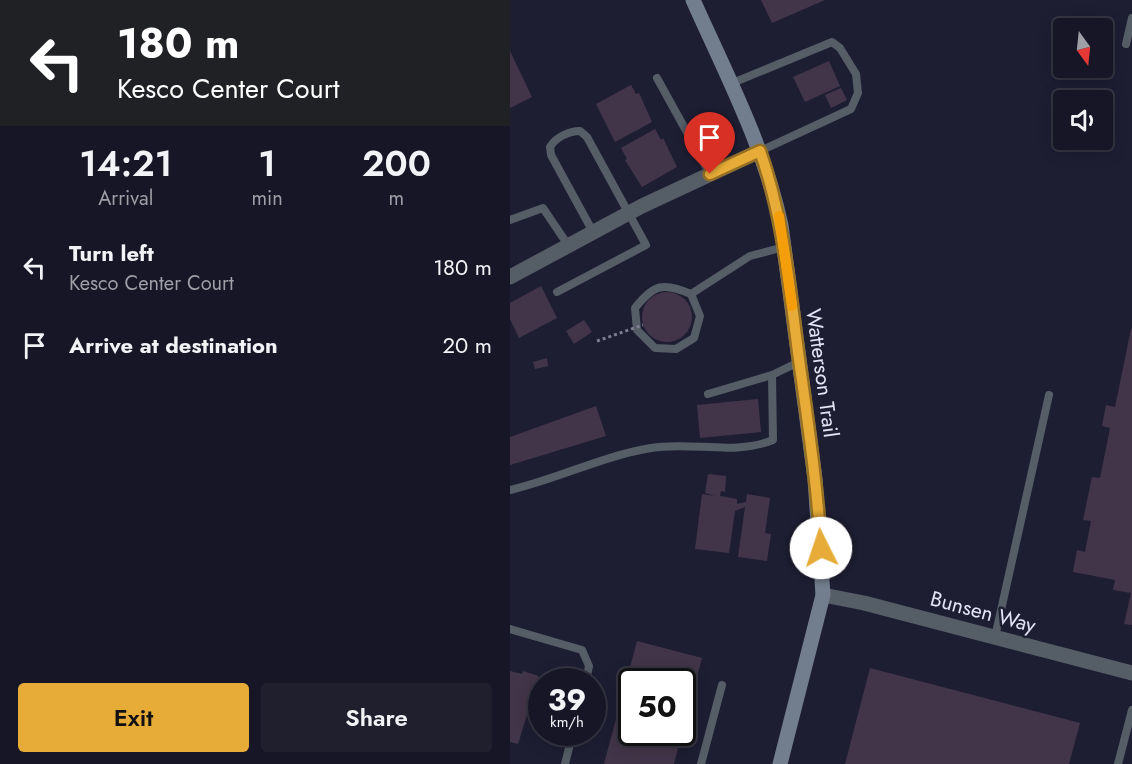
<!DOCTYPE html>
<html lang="en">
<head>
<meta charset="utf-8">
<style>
	:root { --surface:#161626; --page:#1f1f2e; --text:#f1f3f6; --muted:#9e9fa7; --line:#353543; --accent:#e7ac37 }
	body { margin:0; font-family:Jost,sans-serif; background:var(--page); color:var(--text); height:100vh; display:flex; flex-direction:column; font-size:22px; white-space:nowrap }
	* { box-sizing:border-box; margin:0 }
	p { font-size:20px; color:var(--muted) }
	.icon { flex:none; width:33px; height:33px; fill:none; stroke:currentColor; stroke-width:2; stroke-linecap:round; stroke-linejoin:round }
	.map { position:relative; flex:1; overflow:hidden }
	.details { display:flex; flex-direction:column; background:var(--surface); width:510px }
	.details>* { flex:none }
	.banner { background:#202124; color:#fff; overflow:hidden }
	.needle { width:39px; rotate:165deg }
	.buttons { position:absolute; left:543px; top:18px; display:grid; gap:12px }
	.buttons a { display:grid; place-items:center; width:60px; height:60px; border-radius:6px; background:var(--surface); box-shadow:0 3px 15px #0003,0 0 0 2px var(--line); font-size:30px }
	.speed { position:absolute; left:18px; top:668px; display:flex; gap:12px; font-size:30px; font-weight:700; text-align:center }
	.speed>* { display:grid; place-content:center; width:78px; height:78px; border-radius:50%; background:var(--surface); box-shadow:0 3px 15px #0003,0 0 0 2px var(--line); line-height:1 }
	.speed small { font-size:15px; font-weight:400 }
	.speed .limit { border:3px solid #111; border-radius:9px; background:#fff; color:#111 }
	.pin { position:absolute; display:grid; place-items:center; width:51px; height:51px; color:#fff; margin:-62px -26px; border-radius:50% 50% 50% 0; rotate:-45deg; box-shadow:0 0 6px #0007 }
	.pin .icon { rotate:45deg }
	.me { position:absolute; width:66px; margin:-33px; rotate:356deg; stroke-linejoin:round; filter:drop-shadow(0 0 4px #0008) }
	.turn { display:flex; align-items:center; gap:21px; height:126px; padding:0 18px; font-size:27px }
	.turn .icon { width:78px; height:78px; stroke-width:2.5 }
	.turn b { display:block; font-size:42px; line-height:51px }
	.eta { display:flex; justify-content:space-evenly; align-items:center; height:102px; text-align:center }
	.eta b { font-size:36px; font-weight:600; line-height:42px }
	.action { display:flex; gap:12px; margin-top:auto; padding:12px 18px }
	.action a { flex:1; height:69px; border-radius:6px; background:var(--accent); color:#111; font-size:24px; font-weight:600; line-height:69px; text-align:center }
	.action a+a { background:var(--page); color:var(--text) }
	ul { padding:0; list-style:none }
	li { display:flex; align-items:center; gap:18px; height:78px; padding:0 18px }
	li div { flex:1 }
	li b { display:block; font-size:22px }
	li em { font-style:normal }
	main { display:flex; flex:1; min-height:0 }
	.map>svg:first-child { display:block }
	.building { fill:#433549 }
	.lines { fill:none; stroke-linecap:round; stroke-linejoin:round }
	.service { stroke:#555d66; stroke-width:8 }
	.minor { stroke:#555d66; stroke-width:15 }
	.tertiary { stroke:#555d66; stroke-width:15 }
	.secondary { stroke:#727e8d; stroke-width:15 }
	.path-bridge { stroke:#7d7e90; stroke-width:3; stroke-dasharray:3 3; stroke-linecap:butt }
	.route-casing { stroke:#967024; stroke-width:15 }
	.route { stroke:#e7ac37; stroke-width:10 }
	.slow { stroke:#f59e0b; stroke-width:10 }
	.labels { text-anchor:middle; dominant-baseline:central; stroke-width:5; stroke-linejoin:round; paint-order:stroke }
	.street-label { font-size:21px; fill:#e4e5f4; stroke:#1e1e33 }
</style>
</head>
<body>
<main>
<section class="details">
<div class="banner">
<div class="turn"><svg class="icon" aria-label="left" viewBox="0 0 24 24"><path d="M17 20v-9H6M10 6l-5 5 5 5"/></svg><div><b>180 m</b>Kesco Center Court</div></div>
</div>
<div class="eta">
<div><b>14:21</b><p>Arrival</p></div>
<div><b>1</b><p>min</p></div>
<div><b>200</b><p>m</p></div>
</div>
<ul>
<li><svg class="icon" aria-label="left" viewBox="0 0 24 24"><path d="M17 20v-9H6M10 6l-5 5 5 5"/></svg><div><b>Turn left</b><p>Kesco Center Court</p></div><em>180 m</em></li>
<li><svg class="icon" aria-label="arrive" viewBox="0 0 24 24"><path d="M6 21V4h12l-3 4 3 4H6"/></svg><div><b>Arrive at destination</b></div><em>20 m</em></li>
</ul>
<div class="action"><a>Exit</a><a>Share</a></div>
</section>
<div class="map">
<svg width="622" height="764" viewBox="0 0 622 764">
	<rect width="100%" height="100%" fill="#1e1e33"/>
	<g class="building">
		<path d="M251 0H315L262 23Z"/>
		<path d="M0 51 22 97 0 108Z"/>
		<path d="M319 61 330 86 295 102 283 77Z"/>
		<path d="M121 85 126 94 129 93 142 122 105 142 86 104Z"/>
		<path d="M331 88 337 100 321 108 315 95Z"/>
		<path d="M145 129 151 140 153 138 167 167 132 187 115 160 117 159 111 148Z"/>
		<path d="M31 286 47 318 9 338 0 319V303Z"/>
		<circle cx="157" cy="317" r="25"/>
		<path d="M74 320 82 332 64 344 56 331Z"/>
		<path d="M621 329H622V625L614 624 621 593 603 590 605 580 563 572 567 550 575 552 581 521 573 520 582 477 590 478 600 428 592 426 596 405 605 407Z"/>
		<path d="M37 358 38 366 25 369 23 362Z"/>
		<path d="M248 399 251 432 190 438 187 405Z"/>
		<path d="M86 406 96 436 0 465V437Z"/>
		<path d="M198 474 216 476 215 492 211 491 210 496 227 499V504L236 502 237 494 260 498 255 533 261 534 257 561 228 557 235 507 225 511 219 553 185 549 192 494 205 496 195 493Z"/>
		<path d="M127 641 192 658 173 728 172 681H122V732H172L164 764H94Z"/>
		<path d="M360 668 570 723 559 764H335Z"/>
		<path d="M0 671 12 674 13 671 29 676 8 744 0 742Z"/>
	</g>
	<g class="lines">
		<g class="service">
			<path d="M616 44 622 18"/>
			<path d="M147 78 200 174"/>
			<path d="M220 84 322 42 330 48 346 74 348 93 341 109 250 151"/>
			<path d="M0 220 33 208 58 245"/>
			<path d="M47 292 136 245 77 137 70 131C59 131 46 137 40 147L41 155 83 232"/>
			<path d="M181 294 190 316 184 338 166 349 145 348 127 330 125 308C144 284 153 282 181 294L240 256 274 247"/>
			<path d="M198 394 262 375"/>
			<path d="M0 490C48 479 92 456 141 448 181 441 224 456 263 440L262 375 289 362"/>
			<path d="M0 629 72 650 79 666 76 681"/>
			<path d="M485 637 539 395"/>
			<path d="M55 764 63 732"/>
			<path d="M191 764 212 685"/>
			<path d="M608 764 622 710"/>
		</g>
		<path class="minor" d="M0 277 132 206 250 151"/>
		<path class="tertiary" d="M313 595 354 603 622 673"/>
		<path class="secondary" d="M183 0C216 74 254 146 271 225L305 479 313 595 270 764"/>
		<path class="path-bridge" d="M87 341 133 325"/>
	</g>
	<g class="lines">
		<g class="route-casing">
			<path id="route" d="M200 174 250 151C273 216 279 284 288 352 297 417 307 482 311 548"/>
		</g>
		<use href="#route" class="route"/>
		<path class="slow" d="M269 216 282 306"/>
	</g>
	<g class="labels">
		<g class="street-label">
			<text transform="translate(312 373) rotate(82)">Watterson Trail</text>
			<text transform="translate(473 612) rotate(15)">Bunsen Way</text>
		</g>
	</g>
</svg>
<div class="buttons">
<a><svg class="needle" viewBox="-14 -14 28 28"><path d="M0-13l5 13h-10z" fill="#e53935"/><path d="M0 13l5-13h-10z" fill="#9e9fa7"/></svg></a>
<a><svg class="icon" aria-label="sound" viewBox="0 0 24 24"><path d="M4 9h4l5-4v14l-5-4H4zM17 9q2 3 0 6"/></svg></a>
</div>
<div class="speed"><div>39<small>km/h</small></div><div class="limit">50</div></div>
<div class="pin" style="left:200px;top:174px;background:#d93025"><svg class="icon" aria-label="arrive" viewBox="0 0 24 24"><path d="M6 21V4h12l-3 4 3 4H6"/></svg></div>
<svg class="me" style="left:311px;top:548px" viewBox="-20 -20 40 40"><circle r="19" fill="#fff"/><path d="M0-13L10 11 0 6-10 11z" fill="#e7ac37"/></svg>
</div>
</main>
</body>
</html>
